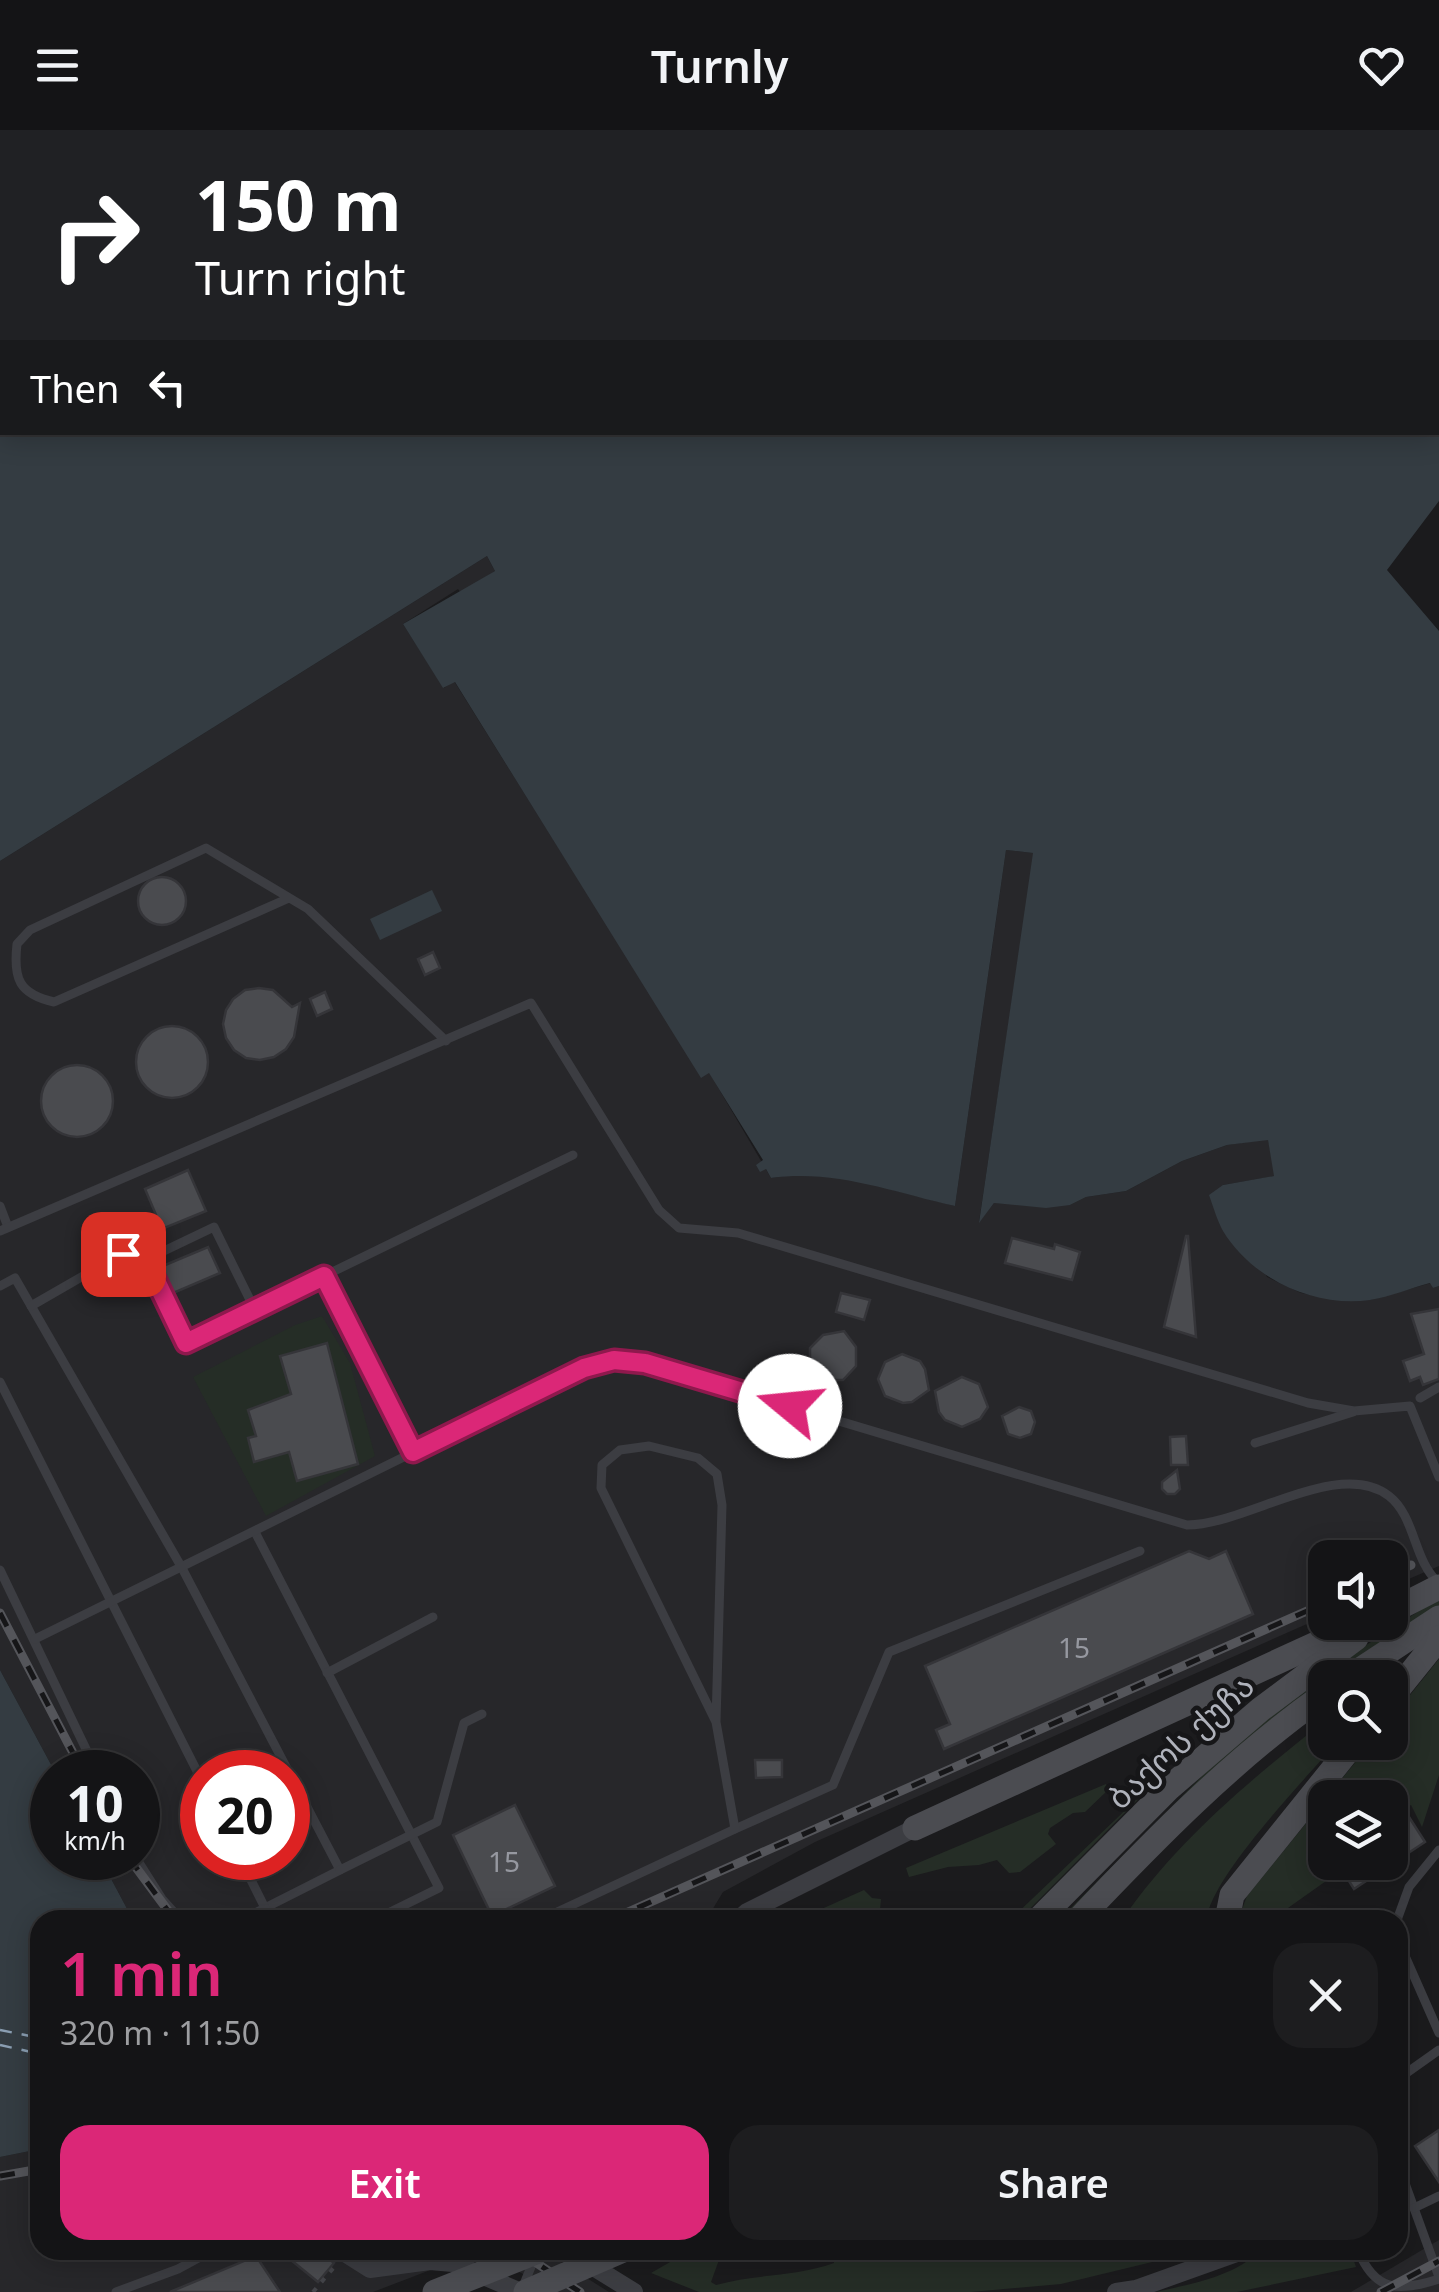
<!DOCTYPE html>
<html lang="en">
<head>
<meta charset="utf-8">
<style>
	:root { --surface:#141416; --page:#1d1d1f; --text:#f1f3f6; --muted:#9d9ea1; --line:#333335; --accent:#db2777 }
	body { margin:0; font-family:"Noto Sans","Noto Sans Georgian",sans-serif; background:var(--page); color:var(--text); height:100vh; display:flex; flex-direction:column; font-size:38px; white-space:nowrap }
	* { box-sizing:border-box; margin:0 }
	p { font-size:32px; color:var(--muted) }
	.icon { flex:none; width:55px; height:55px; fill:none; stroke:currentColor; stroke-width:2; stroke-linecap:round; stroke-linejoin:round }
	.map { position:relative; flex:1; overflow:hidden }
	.sheet { position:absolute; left:30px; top:1780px; width:1378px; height:350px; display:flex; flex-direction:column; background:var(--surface); border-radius:30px; box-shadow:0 5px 25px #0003,0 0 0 2px var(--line) }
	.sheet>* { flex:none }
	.banner { position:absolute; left:0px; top:0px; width:1440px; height:305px; box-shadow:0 5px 25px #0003,0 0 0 2px var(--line); background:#202124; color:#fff; overflow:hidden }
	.fabs { position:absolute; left:1308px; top:1410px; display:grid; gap:20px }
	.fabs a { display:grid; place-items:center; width:100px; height:100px; border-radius:20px; background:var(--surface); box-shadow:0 5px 25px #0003,0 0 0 2px var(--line); font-size:50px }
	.speed { position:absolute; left:30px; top:1620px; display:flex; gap:20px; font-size:50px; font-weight:700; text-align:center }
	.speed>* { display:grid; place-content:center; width:130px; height:130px; border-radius:50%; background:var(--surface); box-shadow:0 5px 25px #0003,0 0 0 2px var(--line); line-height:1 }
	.speed small { font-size:25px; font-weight:400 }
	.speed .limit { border:15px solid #d22; background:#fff; color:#111 }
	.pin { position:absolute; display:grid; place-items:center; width:85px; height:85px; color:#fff; margin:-42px; border-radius:20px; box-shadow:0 5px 15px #0006 }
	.me { position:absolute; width:110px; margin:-55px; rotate:287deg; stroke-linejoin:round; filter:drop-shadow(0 0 8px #0008) }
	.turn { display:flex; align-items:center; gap:35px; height:210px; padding:0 30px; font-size:45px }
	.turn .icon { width:130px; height:130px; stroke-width:2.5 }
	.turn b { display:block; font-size:70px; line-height:85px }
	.then { display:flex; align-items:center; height:95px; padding:0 30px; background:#0003; gap:20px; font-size:38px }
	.round { display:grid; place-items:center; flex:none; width:105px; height:105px; border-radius:30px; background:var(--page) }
	.headline { display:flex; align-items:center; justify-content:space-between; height:170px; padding:0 30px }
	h1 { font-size:60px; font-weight:600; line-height:75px; color:var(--accent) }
	.button { display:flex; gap:20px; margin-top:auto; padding:20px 30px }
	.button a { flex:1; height:115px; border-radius:30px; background:var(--accent); color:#fff; font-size:40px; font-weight:600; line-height:115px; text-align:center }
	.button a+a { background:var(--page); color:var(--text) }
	header { display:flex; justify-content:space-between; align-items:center; height:130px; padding:0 30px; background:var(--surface); font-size:45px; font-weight:600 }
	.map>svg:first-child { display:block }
	.built { fill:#27272a; fill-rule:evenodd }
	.green { fill:#252d26 }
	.water { fill:#343c42; fill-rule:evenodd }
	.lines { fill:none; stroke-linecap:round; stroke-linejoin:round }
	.ferry { stroke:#8a9eb2; stroke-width:2.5; stroke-dasharray:12 10; stroke-linecap:butt }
	.building { fill:#4a4b4f; stroke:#353539; stroke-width:2.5 }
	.path { stroke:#434449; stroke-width:4; stroke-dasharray:5 8; stroke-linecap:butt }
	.lane { stroke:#3c3d42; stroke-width:9 }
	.street { stroke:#3c3d42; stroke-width:18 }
	.secondary { stroke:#4b4c51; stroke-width:25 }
	.rail-casing { stroke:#54555a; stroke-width:9 }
	.rail { stroke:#161618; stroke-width:5; stroke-dasharray:15; stroke-linecap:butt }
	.secondary-bridge { stroke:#4b4c51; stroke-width:25 }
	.route-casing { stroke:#8e194d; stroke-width:25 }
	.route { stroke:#db2777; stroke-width:18 }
	.labels { text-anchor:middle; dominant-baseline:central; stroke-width:9; stroke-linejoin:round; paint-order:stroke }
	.number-label { font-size:28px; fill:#9698a0 }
	.street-label { font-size:32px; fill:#afb2bb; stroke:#161618 }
</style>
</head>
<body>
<header><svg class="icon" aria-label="menu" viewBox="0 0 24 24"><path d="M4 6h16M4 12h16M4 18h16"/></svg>Turnly<svg class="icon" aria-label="heart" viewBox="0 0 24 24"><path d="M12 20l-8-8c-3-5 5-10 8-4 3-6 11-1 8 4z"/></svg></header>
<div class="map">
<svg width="1439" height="2162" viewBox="0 0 1439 2162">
	<rect width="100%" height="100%" fill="#1b1b1d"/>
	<g class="built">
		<path d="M487 426 495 441 461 463 458 459 403 494 444 558 454 551 702 947 709 942 771 1048 804 1043 847 1048 955 1076 1006 720 1034 723 979 1092 994 1073 1070 1075 1086 1067 1126 1061 1182 1031 1227 1015 1268 1009 1275 1046 1223 1055 1267 1147 1301 1163 1338 1170H1370L1431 1153 1433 1158 1439 1156V1436L1390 1457V1428H1325V1486L815 1712 723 1762 706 1790H133L100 1728H138V1642H55L0 1540V731ZM202 1642H288V1728H202Z"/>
		<path d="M40 2019V2120H542L609 2162H557L480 2121 373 2162H0V2027Z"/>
		<path d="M1439 2110V2162H1351Z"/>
	</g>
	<g class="green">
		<path d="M322 1186 350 1233 375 1326 266 1386 193 1247 295 1195Z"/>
		<path d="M1439 1468V1477L1325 1548V1551L1249 1610 1069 1790H1059L1230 1618 1317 1547Z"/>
		<path d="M1439 1529V1645L1422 1697 1411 1675 1390 1687V1668L1327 1667 1371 1613 1390 1612V1590Z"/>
		<path d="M1325 1591V1612L1336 1613C1303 1652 1213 1744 1206 1790L1124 1787C1177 1711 1252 1648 1325 1591Z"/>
		<path d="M1157 1650 1019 1790H1010Z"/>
		<path d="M1106 1654 1108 1660 1085 1682 1073 1683 1050 1698 1048 1704 1056 1714 1020 1742 1009 1743 997 1730 979 1735 948 1737 909 1747 906 1738Z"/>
		<path d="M1325 1670V1732L1340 1733 1343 1739 1271 1790H1238L1247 1766Z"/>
		<path d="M864 1760 872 1768 881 1769 879 1790H797Z"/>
		<path d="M691 2120H732L719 2130 711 2152 716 2155C754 2144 795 2147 834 2133L833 2120H1202L1061 2154 971 2162H699L651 2143Z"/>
		<path d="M1262 2120H1350L1356 2137 1237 2162H1156C1195 2153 1232 2147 1262 2120Z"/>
	</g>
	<g class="water">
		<path d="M0 0H1439V371L1387 440 1439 501V1156L1433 1158 1430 1153C1411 1158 1390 1167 1370 1170 1315 1178 1252 1149 1223 1101 1217 1090 1213 1076 1209 1065L1223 1055 1274 1046 1268 1010 1227 1015 1182 1031 1126 1061 1086 1067 1070 1075 1046 1078 994 1073 979 1093 1033 723 1006 720 955 1076C892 1062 835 1039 771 1048L766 1039 760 1042 756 1035 763 1030 709 943 701 948 455 552 443 558 403 494 495 441 487 426 0 731ZM2 2H1438V302H2Z"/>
		<path d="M432 760 442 781 380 810 370 789Z"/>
		<path d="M0 1540 55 1642 52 1728H100L133 1790H40V2019L0 2027Z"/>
	</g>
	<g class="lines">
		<g class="ferry">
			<path d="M0 1900 40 1908"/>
			<path d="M0 1915 40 1924"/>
		</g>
	</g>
	<g class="building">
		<circle cx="162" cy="771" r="24"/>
		<path d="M433 822 440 838 425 845 418 829Z"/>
		<path d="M259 858 273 860 292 877 300 873 294 907 286 919 274 927 260 930 246 928 234 920 226 908 223 894 226 880 233 869 245 860Z"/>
		<path d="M325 862 332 879 317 886 310 869Z"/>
		<circle cx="172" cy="932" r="36"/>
		<circle cx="77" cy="971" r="36"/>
		<path d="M188 1040 206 1081 162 1099 145 1059Z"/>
		<path d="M1186 1106H1188L1196 1207 1164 1197Z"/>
		<path d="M1012 1108 1054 1119 1055 1114 1080 1122 1072 1150 1005 1133Z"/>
		<path d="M208 1117 220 1143 171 1164 158 1138Z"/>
		<path d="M841 1163 870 1170 864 1190 836 1182Z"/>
		<path d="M1439 1179V1249L1423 1255 1420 1247 1410 1251 1403 1231 1424 1224 1411 1184Z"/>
		<path d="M844 1201 856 1217V1236L843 1250H824L810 1237V1218L823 1205Z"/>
		<path d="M327 1213 358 1334 297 1351 289 1322 254 1332 248 1308 256 1306 248 1280 291 1264 280 1226Z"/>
		<path d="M902 1224 920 1231 925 1239 929 1260 912 1272 903 1273 885 1266 878 1249 885 1232Z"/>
		<path d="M962 1247 979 1254 988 1277 980 1289 962 1297 945 1290 939 1282 935 1261Z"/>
		<path d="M1019 1277 1031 1281 1035 1292 1031 1304 1020 1308 1008 1304 1002 1286Z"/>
		<path d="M1186 1306 1188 1335H1171L1170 1307Z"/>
		<path d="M1177 1340 1180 1359 1175 1364H1167L1162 1359V1352Z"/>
		<path d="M1189 1421 1209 1429 1226 1421 1253 1484 944 1619 936 1600 950 1594 925 1536Z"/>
		<path d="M755 1630H782V1647L756 1648Z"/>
		<path d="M515 1675 555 1756 492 1786 453 1705Z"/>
		<path d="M1409 1687 1425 1712 1354 1759 1337 1732H1390V1700Z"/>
		<path d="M1439 2000V2052L1415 2016Z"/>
		<path d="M300 2120H319L334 2133 318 2152 291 2130Z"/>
		<path d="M256 2126 280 2162H170Z"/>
	</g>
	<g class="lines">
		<path class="path" d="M313 2162 336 2135"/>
		<g class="lane">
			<path d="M289 768 54 872C19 864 13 849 17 814L30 800 206 718 308 779 446 911"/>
			<path d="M0 1076 8 1097"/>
			<path d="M0 1101 531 873 659 1080 679 1098 738 1103 1308 1273 1354 1281 1410 1276 1439 1347"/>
			<path d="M324 1146 573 1025"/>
			<path d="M0 1156 15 1148 182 1438 340 1740 241 1790"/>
			<path d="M31 1176 123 1123 145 1130 214 1097 255 1180 186 1213 145 1130"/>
			<path d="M255 1180 324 1146 413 1322"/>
			<path d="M0 1252 202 1651"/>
			<path d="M1420 1268 1439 1257"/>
			<path d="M1255 1313 1353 1282"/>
			<path d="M255 1402 439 1758 374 1790"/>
			<path d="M0 1440 97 1642"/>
			<path d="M35 1509 584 1238 614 1230 645 1233 1187 1395C1246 1395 1339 1327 1389 1366 1416 1387 1413 1431 1439 1453"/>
			<path d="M327 1543 433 1487"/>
			<path d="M735 1699 833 1655 889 1522 1140 1421"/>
			<path d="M136 1728 162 1769 181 1790"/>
			<path d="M240 1728 271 1790"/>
			<path d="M340 1740 437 1692 464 1593 482 1584"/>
			<path d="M540 1790 735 1699 716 1592 601 1358 602 1335 620 1320 649 1316 698 1328 717 1344 722 1375 716 1592"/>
			<path d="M1397 1790 1409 1757 1439 1720"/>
			<path d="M1398 1810 1439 1903"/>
			<path d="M1398 1949 1439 1920"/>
			<path d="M1398 2034 1439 2147"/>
			<path d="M1414 2078 1439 2066"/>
			<path d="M1358 2120C1375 2162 1398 2162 1439 2149"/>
			<path d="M522 2159 535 2127"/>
			<path d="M116 2162 178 2139 213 2120"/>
		</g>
		<g class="street">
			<path d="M738 1790 747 1782 915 1698"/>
			<path d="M340 2120 370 2139 430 2131 453 2133 521 2162"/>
			<path d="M566 2120 634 2162"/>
			<path d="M1116 2162 1136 2159 1245 2120"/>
		</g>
		<g class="secondary">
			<path d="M1390 1482 1439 1457"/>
			<path d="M1348 1548 1439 1488"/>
			<path d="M1390 1569 1439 1508"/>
			<path d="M915 1698 1364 1492"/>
			<path d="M1038 1790 1169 1658 1261 1579 1356 1508"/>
			<path d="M1078 1790C1156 1708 1233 1629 1325 1564"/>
			<path d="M1227 1790 1232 1765 1355 1612"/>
		</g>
		<g class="rail-casing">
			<g id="rail">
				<path d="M1390 1444 1411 1435"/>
				<path d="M0 1483 83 1642"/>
				<path d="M129 1728 175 1790"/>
				<path d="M610 1790 1325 1473"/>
				<path d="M0 2046 40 2039"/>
				<path d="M517 2120 580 2162"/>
				<path d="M1381 2162 1439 2131"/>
			</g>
		</g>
		<use href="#rail" class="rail"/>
		<g class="secondary-bridge">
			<path d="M435 2162 541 2120"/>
			<path d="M526 2162 623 2120"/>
		</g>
	</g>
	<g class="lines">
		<g class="route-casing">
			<path id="route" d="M123 1124 146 1130 186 1213 324 1146 413 1322 584 1238 614 1230 645 1233 790 1276"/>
		</g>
		<use href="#route" class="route"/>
	</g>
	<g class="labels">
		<g class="number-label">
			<text x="1074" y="1517">15</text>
			<text x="504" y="1731">15</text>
		</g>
		<g class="street-label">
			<text transform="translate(1180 1611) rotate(-42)">ბაქოს ქუჩა</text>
		</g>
	</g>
</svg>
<div class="fabs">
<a><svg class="icon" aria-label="sound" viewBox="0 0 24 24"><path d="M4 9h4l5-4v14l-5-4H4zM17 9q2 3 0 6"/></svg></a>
<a><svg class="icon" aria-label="search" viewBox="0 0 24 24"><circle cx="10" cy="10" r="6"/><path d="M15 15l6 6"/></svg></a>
<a><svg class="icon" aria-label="layers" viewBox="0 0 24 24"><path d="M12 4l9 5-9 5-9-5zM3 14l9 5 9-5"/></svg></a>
</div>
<div class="speed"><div>10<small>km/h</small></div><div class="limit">20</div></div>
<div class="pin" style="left:123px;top:1124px;background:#d93025"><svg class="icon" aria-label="arrive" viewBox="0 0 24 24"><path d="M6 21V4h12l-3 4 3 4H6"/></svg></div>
<svg class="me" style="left:790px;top:1276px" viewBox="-20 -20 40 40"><circle r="19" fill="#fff"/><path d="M0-13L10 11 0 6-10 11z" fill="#db2777"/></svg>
<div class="banner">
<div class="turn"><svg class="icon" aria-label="right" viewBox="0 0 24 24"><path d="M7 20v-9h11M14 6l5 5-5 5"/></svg><div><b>150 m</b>Turn right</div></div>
<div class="then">Then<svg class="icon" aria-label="left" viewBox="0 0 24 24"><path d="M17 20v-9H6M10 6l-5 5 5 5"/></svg></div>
</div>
<section class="sheet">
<div class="headline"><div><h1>1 min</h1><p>320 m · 11:50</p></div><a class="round"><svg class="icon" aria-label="close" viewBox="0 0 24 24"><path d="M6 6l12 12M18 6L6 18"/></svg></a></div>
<div class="button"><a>Exit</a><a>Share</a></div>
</section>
</div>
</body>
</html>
